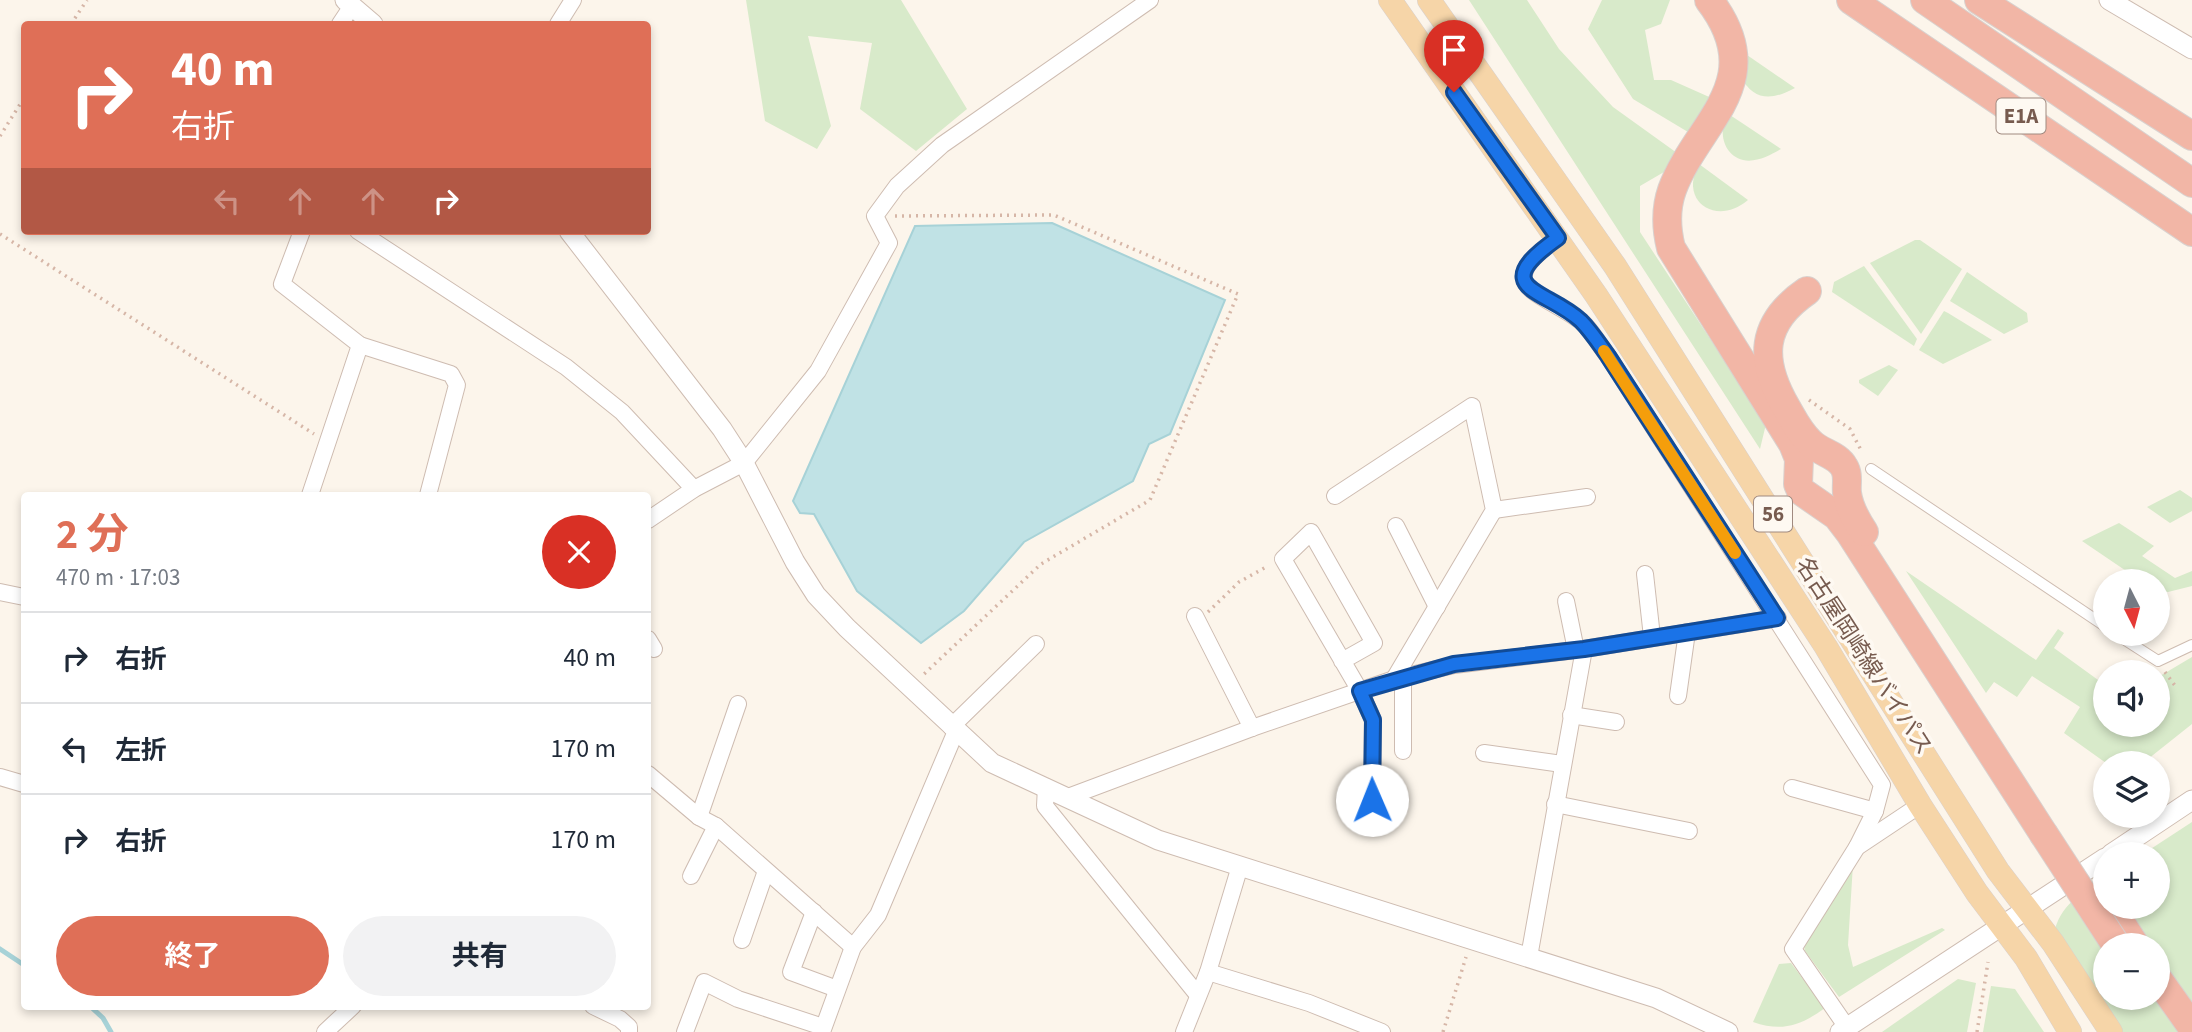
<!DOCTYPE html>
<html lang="ja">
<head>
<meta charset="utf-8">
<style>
	:root { --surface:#fff; --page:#f2f2f3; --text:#1f2937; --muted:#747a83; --line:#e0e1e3; --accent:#df6f57 }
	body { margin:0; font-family:"Source Sans 3","Noto Sans JP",sans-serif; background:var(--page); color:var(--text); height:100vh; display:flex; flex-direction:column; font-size:26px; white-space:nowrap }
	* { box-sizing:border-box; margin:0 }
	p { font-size:23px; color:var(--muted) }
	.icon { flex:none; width:38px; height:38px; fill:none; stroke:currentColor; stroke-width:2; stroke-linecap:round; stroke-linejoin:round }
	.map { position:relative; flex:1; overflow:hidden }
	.side { position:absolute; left:21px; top:492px; width:630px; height:518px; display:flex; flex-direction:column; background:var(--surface); border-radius:7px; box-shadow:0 4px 10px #0003 }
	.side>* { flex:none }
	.banner { position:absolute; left:21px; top:21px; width:630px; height:214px; border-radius:7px; box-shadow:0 4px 10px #0003; background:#df6f57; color:#fff; overflow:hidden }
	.needle { width:46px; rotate:174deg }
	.tools { position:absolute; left:2093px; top:569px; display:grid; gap:14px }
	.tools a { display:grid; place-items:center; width:77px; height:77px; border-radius:50%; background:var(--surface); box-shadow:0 4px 10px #0003; font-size:35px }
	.pin { position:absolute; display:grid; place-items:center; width:60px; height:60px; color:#fff; margin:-72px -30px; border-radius:50% 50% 50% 0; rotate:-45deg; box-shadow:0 0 7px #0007 }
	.pin .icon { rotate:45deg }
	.me { position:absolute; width:77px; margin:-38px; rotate:359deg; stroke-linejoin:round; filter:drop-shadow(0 0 5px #0008) }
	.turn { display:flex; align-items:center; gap:24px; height:147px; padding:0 35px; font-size:32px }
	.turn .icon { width:91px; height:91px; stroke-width:2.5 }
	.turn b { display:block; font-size:49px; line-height:60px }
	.lanes { display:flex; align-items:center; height:66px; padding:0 35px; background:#0003; justify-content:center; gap:35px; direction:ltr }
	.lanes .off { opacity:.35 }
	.round { display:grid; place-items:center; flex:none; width:74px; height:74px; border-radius:37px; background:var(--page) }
	.overview { display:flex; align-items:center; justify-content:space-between; height:119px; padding:0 35px }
	h1 { font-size:42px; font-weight:700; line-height:52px; color:var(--accent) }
	.button { display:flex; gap:14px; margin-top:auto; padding:14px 35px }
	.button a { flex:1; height:80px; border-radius:42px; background:var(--accent); color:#fff; font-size:28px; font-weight:700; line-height:80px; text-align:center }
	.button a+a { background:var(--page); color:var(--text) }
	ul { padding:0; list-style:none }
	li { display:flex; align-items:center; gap:21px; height:91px; padding:0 35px; border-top:2px solid var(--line) }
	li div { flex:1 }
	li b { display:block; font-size:26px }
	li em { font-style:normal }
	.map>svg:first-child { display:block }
	.green { fill:#d8eaca; fill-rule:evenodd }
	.water { fill:#c0e2e5; stroke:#a7d2d7; stroke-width:2 }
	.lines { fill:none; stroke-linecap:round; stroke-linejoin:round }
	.stream { stroke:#a7d2d7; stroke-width:5 }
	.pedestrian-casing { stroke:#cebcb1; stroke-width:12 }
	.minor-casing { stroke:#cebcb1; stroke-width:18 }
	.tertiary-casing { stroke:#cebcb1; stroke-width:21 }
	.primary-casing { stroke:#d9d1ce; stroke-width:24 }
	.motorway-casing { stroke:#d9d1ce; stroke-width:30 }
	.path { stroke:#d6b6a7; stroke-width:3.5; stroke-dasharray:2 5; stroke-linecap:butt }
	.pedestrian { stroke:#fff; stroke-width:10 }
	.minor { stroke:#fff; stroke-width:16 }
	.tertiary { stroke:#fff; stroke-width:19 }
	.primary { stroke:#f6d5a8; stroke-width:23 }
	.motorway { stroke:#f2b6a6; stroke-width:28 }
	.motorway-bridge-casing { stroke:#d9d1ce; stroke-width:30; stroke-linecap:butt }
	.motorway-bridge { stroke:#f2b6a6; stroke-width:28 }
	.route-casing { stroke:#114b97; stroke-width:18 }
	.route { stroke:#1a73e8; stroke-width:12 }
	.slow { stroke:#f59e0b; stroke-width:12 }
	.labels { text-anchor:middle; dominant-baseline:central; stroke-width:7; stroke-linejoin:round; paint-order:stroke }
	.shield { fill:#fef9f2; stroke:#a08a80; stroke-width:2 }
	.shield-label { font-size:21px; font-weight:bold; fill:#775b4f }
	.street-label { font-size:23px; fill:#775b4f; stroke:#fef9f2 }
</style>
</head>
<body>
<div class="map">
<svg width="2192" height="1032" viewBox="0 0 2192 1032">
	<rect width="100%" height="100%" fill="#fcf5eb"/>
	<g class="green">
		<path d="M746 0H901L967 109 916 151 860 109 872 43 808 36 831 126 817 149 765 121Z"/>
		<path d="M1469 0H1527L1559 49 1613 107 1677 153 1664 172 1640 186V232L1766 424 1760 449Z"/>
		<path d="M1602 0H1670L1661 24 1645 30 1654 80H1671L1716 100 1693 135 1633 99 1588 29Z"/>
		<path d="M1747 55 1795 88C1771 101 1754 101 1740 76Z"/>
		<path d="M1727 113 1781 149C1771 155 1756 163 1743 160 1721 154 1719 129 1727 113Z"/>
		<path d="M1699 164 1748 200C1716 227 1678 201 1699 164Z"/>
		<path d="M1915 240H1920L1962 269 1921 334 1870 263Z"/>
		<path d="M1864 266 1917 339 1914 346 1832 292 1834 282Z"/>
		<path d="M1967 272 2027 313 2028 322 2004 334 1950 301Z"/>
		<path d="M1944 311 1948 313 1992 340 1943 364 1919 350Z"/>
		<path d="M1889 365 1898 370 1878 396 1859 383V380Z"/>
		<path d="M2180 490 2192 498V511L2170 523 2147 507Z"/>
		<path d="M2119 523 2154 546 2142 556 2175 578 2192 571V586L2168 592 2158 591V581H2141L2082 541Z"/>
		<path d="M1906 571 2036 660 2058 629 2064 633 2054 648 2105 685V724H2158L2160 676 2192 657V724L2143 763H2106L2064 733 2080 707 2032 676 2017 697 1994 682 1986 693Z"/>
		<path d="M2192 822V1032H2121L2055 929C2063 902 2082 894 2105 879V906H2158V854H2143ZM2105 945H2158V998H2105Z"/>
		<path d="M1853 864 1848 945 1853 967 1942 928 1945 930 1839 997 1805 951 1803 942Z"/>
		<path d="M1791 963 1825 1008C1800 1026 1782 1032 1753 1022L1779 964Z"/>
		<path d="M1958 979 1976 983 1967 1032H1882Z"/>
		<path d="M1991 986 2015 989 2044 1032H1983Z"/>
	</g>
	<path class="water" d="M1052 223 1225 300 1170 434 1149 444 1133 481 1024 542 964 611 921 643 857 591 814 514 800 513 793 501 915 226Z"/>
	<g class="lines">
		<g class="stream">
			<path d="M0 949 24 965"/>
			<path d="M90 1006 103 1018 111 1032"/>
		</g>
		<g class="pedestrian-casing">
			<g id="pedestrian">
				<path d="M1871 469 2105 626"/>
				<path d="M2116 634 2158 661 2192 645"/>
			</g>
		</g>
		<g class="minor-casing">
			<g id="minor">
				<path d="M340 24 352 6"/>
				<path d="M558 24 573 0"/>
				<path d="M302 231 282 284 360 345 310 495"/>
				<path d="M358 231 566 367 622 412 694 489"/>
				<path d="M1558 238C1491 285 1536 290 1578 319 1590 327 1599 345 1608 356L1882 785 1875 811 1857 847"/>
				<path d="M360 345 451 374 457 385 428 495"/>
				<path d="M1335 496 1472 406 1494 510 1394 679"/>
				<path d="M1494 510 1587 497"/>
				<path d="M648 520 694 489 744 463 818 371 889 243 875 216 897 186 942 145 1150 0"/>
				<path d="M1396 526 1437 607"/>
				<path d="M1645 574 1652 637"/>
				<path d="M0 592 24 597"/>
				<path d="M1566 601 1576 650"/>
				<path d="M1195 616 1252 728"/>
				<path d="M648 639 654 649"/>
				<path d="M1342 661 1374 643 1311 532 1283 559 1360 691 1373 720 1372 800"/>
				<path d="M1403 677V751"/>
				<path d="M1678 696 1687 632"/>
				<path d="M1571 715 1616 722"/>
				<path d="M951 727 1036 644"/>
				<path d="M1484 753 1562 764"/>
				<path d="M648 774 699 817 716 826 853 947"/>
				<path d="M0 777 24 784"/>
				<path d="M1046 787 1045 806 1197 994"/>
				<path d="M1792 788 1875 811"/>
				<path d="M1068 797 1252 728 1394 679 1454 665 1584 649 1778 618"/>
				<path d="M1555 804 1689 831"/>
				<path d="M699 817 738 704"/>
				<path d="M691 876 716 826"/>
				<path d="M814 912 791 972 837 989"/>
				<path d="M742 940 766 871"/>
				<path d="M1529 957 1584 649"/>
				<path d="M1208 972 1309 1003 1382 1032"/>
				<path d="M593 1006 620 1019 629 1027V1032"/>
				<path d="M1846 1026 1793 949 1857 847 1920 805"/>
				<path d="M325 1032 353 1006"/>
				<path d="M685 1032 704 982 738 999 823 1027"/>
				<path d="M822 1032 853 947 878 915 956 731"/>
				<path d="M1184 1032 1208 972 1240 866"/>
			</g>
		</g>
		<g class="tertiary-casing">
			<g id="tertiary">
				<path d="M345 0 373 24"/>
				<path d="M2109 0 2192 49"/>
				<path d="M569 231 722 429 744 463 795 562 816 595 847 628 992 763 1158 840 1656 998 1728 1032"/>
				<path d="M2111 854 2192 800"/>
				<path d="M1840 1032 2105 858"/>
			</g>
		</g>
		<g class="primary-casing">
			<g id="primary">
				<path d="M1390 0 1596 295 1826 647 1920 805 1977 893 2026 958 2070 1032"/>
				<path d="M1429 0 1615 266 1998 871 2053 943 2111 1032"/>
			</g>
		</g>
		<g class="motorway-casing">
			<g id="motorway">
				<path d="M1709 0C1772 82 1697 122 1672 190 1665 210 1666 228 1671 248L1793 444 1799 459 1798 484 1801 491 1837 516 1850 533 2043 833"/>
				<path d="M1851 0 2192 232"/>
				<path d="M1925 0 2192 183"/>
				<path d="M1979 0 2192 136"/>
				<path d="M1807 291C1760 323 1759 360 1786 407 1793 419 1799 432 1810 442 1820 453 1837 454 1844 467 1849 475 1846 484 1847 493 1849 508 1856 520 1864 532"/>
				<path d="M2110 906 2135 945"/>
				<path d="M2158 979 2192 1027"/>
			</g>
		</g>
		<g class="path">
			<path d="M71 24 87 0"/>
			<path d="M0 136 24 98"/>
			<path d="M895 216 1054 215 1238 294 1150 500 1041 564 922 676"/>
			<path d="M0 234 314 434"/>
			<path d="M1809 400 1850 429 1862 452"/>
			<path d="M1208 612 1239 582 1268 566"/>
			<path d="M2165 672 2176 687"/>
			<path d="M1443 1032 1466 957"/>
			<path d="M1977 1032 1988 962"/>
		</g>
		<use href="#pedestrian" class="pedestrian"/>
		<use href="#minor" class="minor"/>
		<use href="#tertiary" class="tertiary"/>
		<use href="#primary" class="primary"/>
		<use href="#motorway" class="motorway"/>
		<g class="motorway-bridge-casing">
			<path id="motorway-bridge" d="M2043 833 2116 945"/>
		</g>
		<use href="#motorway-bridge" class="motorway-bridge"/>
	</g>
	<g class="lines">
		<g class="route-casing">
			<path id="route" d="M1372 800 1373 720 1360 691 1454 664 1584 649 1777 618 1608 356C1600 345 1591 331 1581 321 1547 289 1484 290 1558 238L1454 92"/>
		</g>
		<use href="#route" class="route"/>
		<path class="slow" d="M1604 351 1735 553"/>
	</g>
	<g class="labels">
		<g class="shield">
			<rect x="1996.5" y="98.5" width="49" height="35" rx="5"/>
			<rect x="1754" y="496.5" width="38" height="35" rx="5"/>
		</g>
		<g class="shield-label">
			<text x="2021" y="116">E1A</text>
			<text x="1773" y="514">56</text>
		</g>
		<g class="street-label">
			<text transform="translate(1864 656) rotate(57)">名古屋岡崎線バイパス</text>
		</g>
	</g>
</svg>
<div class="tools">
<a><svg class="needle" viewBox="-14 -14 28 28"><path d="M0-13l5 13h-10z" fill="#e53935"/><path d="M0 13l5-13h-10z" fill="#747a83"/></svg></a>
<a><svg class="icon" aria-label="sound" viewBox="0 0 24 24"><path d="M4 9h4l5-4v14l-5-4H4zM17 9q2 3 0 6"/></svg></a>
<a><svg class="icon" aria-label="layers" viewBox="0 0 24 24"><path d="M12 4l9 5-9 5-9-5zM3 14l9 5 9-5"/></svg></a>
<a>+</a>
<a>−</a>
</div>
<div class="pin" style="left:1454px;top:92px;background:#d93025"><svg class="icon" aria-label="arrive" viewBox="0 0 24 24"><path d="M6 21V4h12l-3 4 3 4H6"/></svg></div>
<svg class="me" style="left:1372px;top:800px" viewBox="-20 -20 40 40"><circle r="19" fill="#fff"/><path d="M0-13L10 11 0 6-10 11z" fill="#1a73e8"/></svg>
<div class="banner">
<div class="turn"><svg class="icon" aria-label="right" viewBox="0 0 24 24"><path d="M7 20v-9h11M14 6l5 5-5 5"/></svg><div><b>40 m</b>右折</div></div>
<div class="lanes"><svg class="icon off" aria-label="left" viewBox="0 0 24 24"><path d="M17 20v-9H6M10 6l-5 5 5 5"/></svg><svg class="icon off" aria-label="ahead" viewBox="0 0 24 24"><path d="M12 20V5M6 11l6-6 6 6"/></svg><svg class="icon off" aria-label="ahead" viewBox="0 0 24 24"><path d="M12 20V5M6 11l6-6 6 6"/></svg><svg class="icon" aria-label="right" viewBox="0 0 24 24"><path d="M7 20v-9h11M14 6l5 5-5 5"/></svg></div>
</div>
<section class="side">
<div class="overview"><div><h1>2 分</h1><p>470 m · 17:03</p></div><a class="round" style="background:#d93025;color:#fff"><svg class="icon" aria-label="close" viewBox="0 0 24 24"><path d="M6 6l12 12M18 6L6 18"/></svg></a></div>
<ul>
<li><svg class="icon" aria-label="right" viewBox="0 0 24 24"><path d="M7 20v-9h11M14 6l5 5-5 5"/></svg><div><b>右折</b></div><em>40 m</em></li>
<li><svg class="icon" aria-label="left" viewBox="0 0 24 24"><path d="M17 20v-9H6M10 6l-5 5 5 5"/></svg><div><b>左折</b></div><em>170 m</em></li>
<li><svg class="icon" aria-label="right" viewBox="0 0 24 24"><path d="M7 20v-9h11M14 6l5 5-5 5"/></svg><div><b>右折</b></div><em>170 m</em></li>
</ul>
<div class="button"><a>終了</a><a>共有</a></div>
</section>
</div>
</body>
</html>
